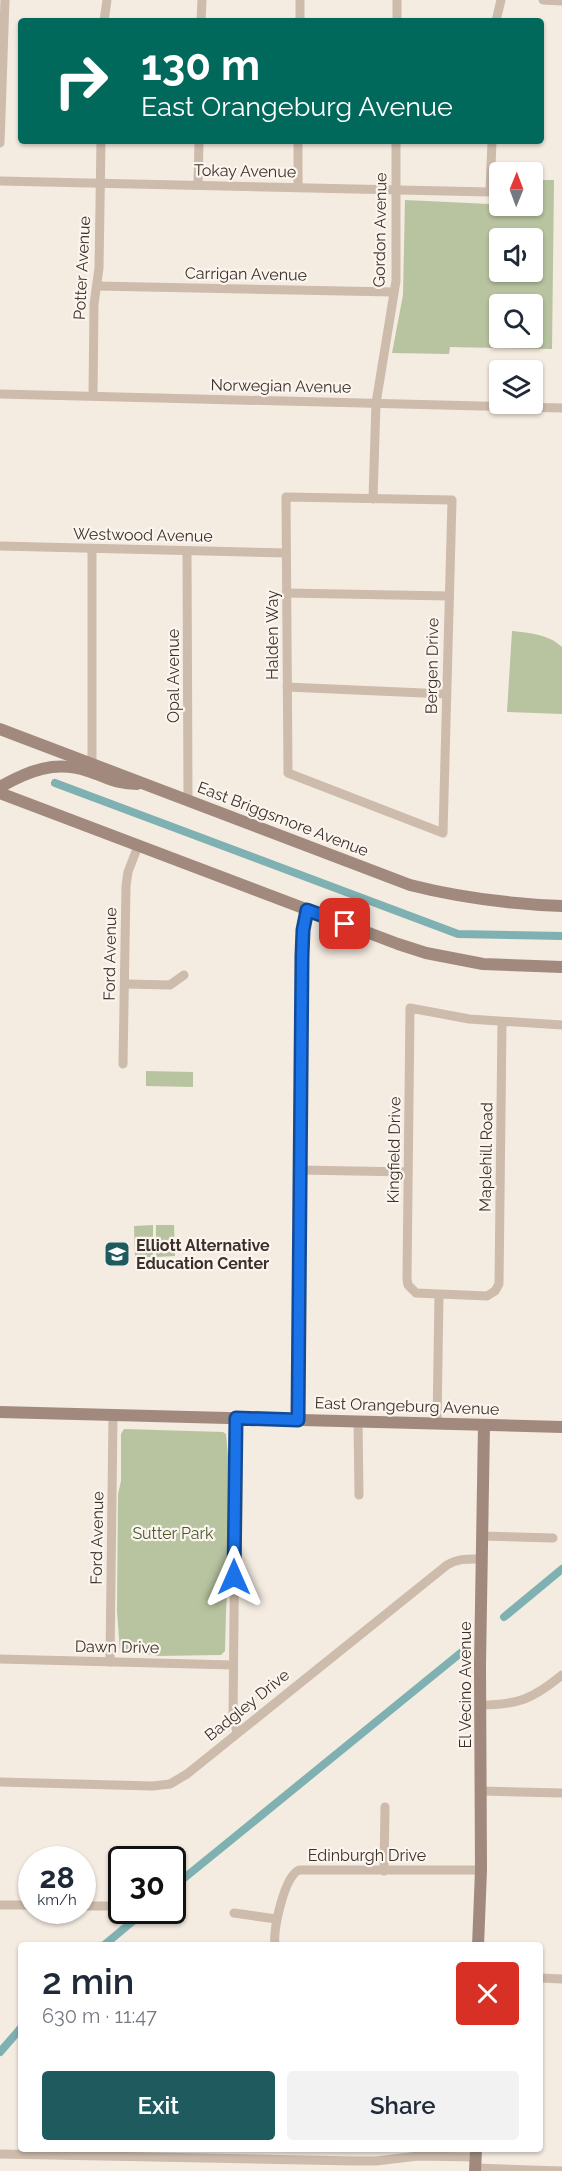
<!DOCTYPE html>
<html lang="en">
<head>
<meta charset="utf-8">
<style>
	:root { --surface:#fff; --page:#f2f2f3; --text:#1f2937; --muted:#747a83; --accent:#1f5a5e }
	body { margin:0; font-family:Raleway,sans-serif; background:var(--page); color:var(--text); height:100vh; display:flex; flex-direction:column; font-size:22px; white-space:nowrap }
	* { box-sizing:border-box; margin:0 }
	p { font-size:20px; color:var(--muted) }
	.icon { flex:none; width:33px; height:33px; fill:none; stroke:currentColor; stroke-width:2; stroke-linecap:round; stroke-linejoin:round }
	.map { position:relative; flex:1; overflow:hidden }
	.panel { position:absolute; left:18px; top:1942px; width:525px; height:210px; display:flex; flex-direction:column; background:var(--surface); border-radius:6px; box-shadow:0 2px 4px #0004 }
	.panel>* { flex:none }
	.top-card { position:absolute; left:18px; top:18px; width:526px; height:126px; border-radius:6px; box-shadow:0 2px 4px #0004; background:#00695c; color:#fff; overflow:hidden }
	.needle { width:39px; rotate:1deg }
	.fabs { position:absolute; left:489px; top:162px; display:grid; gap:12px }
	.fabs a { display:grid; place-items:center; width:54px; height:54px; border-radius:6px; background:var(--surface); box-shadow:0 2px 4px #0004; font-size:30px }
	.speed { position:absolute; left:18px; top:1846px; display:flex; gap:12px; font-size:30px; font-weight:700; text-align:center }
	.speed>* { display:grid; place-content:center; width:78px; height:78px; border-radius:50%; background:var(--surface); box-shadow:0 2px 4px #0004; line-height:1 }
	.speed small { font-size:15px; font-weight:400 }
	.speed .limit { border:3px solid #111; border-radius:9px; background:#fff; color:#111 }
	.pin { position:absolute; display:grid; place-items:center; width:51px; height:51px; color:#fff; margin:-26px; border-radius:12px; box-shadow:0 3px 9px #0006 }
	.me { position:absolute; width:66px; margin:-33px; rotate:0deg; stroke-linejoin:round; filter:drop-shadow(0 0 4px #0008) }
	.turn { display:flex; align-items:center; gap:21px; height:126px; padding:0 24px; font-size:27px }
	.turn .icon { width:78px; height:78px; stroke-width:2.5 }
	.turn b { display:block; font-size:42px; line-height:51px }
	.round { display:grid; place-items:center; flex:none; width:63px; height:63px; border-radius:6px; background:var(--page) }
	.summary { display:flex; align-items:center; justify-content:space-between; height:102px; padding:0 24px }
	h1 { font-size:36px; font-weight:600; line-height:45px }
	.action { display:flex; gap:12px; margin-top:auto; padding:12px 24px }
	.action a { flex:1; height:69px; border-radius:6px; background:var(--accent); color:#fff; font-size:24px; font-weight:600; line-height:69px; text-align:center }
	.action a+a { background:var(--page); color:var(--text) }
	.map>svg:first-child { display:block }
	.green { fill:#b8c4a0; fill-rule:evenodd }
	.lines { fill:none; stroke-linecap:round; stroke-linejoin:round }
	.canal { stroke:#7fb0b2; stroke-width:8 }
	.street { stroke:#cdbbac; stroke-width:9 }
	.secondary { stroke:#a18a7d; stroke-width:12 }
	.route-casing { stroke:#114b97; stroke-width:15 }
	.route { stroke:#1a73e8; stroke-width:10 }
	.labels { text-anchor:middle; dominant-baseline:central; stroke-width:4.5; stroke-linejoin:round; paint-order:stroke }
	.street-label { font-size:16px; fill:#3b302b; stroke:#fbf5ee }
	.poi-label { font-size:16px; font-weight:bold; fill:#3b302b; stroke:#fbf5ee; text-anchor:start }
	.park-label { font-size:16px; fill:#4a5a2e; stroke:#fbf5ee }
</style>
</head>
<body>
<div class="map">
<svg width="562" height="2171" viewBox="0 0 562 2171">
	<rect width="100%" height="100%" fill="#f4ebe1"/>
	<g class="green">
		<path d="M533 180H554L552 349 450 347 449 354 392 353 403 295 405 200 532 206ZM532 238V272H500V238ZM532 304V338H500V304Z"/>
		<path d="M512 631C530 633 548 634 562 647V714L507 712Z"/>
		<path d="M146 1071 193 1072V1087L146 1086Z"/>
		<path d="M153 1225V1257H135L134 1226Z"/>
		<path d="M156 1225H174L175 1256 156 1257Z"/>
		<path d="M124 1429 223 1432 226 1434C234 1505 226 1579 225 1651L221 1655 157 1656C145 1652 130 1656 120 1651L117 1611 118 1494 121 1481V1434Z"/>
	</g>
	<g class="lines">
		<g class="canal">
			<path d="M55 783 458 934 562 936"/>
			<path d="M504 1617 562 1569"/>
			<path d="M172 1888 463 1651"/>
			<path d="M103 1946 145 1911"/>
			<path d="M0 2052 21 2028"/>
		</g>
		<g class="street">
			<path d="M543 0 562 1"/>
			<path d="M104 21 107 0"/>
			<path d="M201 21 202 0"/>
			<path d="M300 21V0"/>
			<path d="M397 21V0"/>
			<path d="M496 21 501 0"/>
			<path d="M0 143 5 0"/>
			<path d="M0 181 490 192 492 141"/>
			<path d="M198 185 199 141"/>
			<path d="M298 187V141"/>
			<path d="M97 286 394 292"/>
			<path d="M0 394 562 408"/>
			<path d="M93 396 94 304 99 268 101 141"/>
			<path d="M286 497 452 500 443 833 288 773Z"/>
			<path d="M373 499 376 403 396 281V141"/>
			<path d="M0 546 286 553"/>
			<path d="M92 549V764"/>
			<path d="M187 551 188 800"/>
			<path d="M286 593 449 596"/>
			<path d="M287 687 446 694"/>
			<path d="M125 984 170 985 184 975"/>
			<path d="M502 1023 499 1284 495 1291 487 1296 416 1293 408 1285 407 1279 410 1008 469 1019 562 1025"/>
			<path d="M123 1064 126 886 128 872 138 846"/>
			<path d="M300 1170 408 1172"/>
			<path d="M236 1418 233 1717 237 1732"/>
			<path d="M298 1420 301 956 303 930 307 910"/>
			<path d="M358 1421 359 1495"/>
			<path d="M437 1424 439 1295"/>
			<path d="M482 1536 553 1538"/>
			<path d="M0 1659 233 1665"/>
			<path d="M110 1662 113 1415"/>
			<path d="M480 1705C518 1705 533 1699 562 1675"/>
			<path d="M0 1782 153 1786 170 1784 187 1774 447 1565C458 1558 469 1559 482 1559"/>
			<path d="M481 1791 562 1793"/>
			<path d="M384 1871 385 1807"/>
			<path d="M0 1905H32"/>
			<path d="M82 1906H116"/>
			<path d="M234 1913 276 1919"/>
			<path d="M275 1946C273 1929 284 1877 299 1870H481"/>
			<path d="M540 1978 562 1979"/>
			<path d="M0 2154 354 2161H376L418 2156 476 2157"/>
			<path d="M475 2168 562 2171"/>
		</g>
		<g class="secondary">
			<path d="M0 729 410 885C461 898 510 904 562 906"/>
			<path d="M0 787C28 771 55 760 88 771 107 777 116 784 137 784"/>
			<path d="M0 793 398 944 426 953 483 964 562 967"/>
			<path d="M0 1412 562 1427"/>
			<path d="M478 1946 481 1870 480 1665 484 1425"/>
			<path d="M475 2171 476 2150"/>
		</g>
	</g>
	<g class="lines">
		<g class="route-casing">
			<path id="route" d="M234 1577 236 1418 298 1420 302 956 303 930 307 910 345 924"/>
		</g>
		<use href="#route" class="route"/>
	</g>
	<defs>
		<g id="school-square" transform="scale(1.35)"><rect x="-9" y="-9" width="18" height="18" rx="4" fill="#1f5a5e" stroke="#fbf5ee"/><path d="M0-5L7-2L0 1L-7-2ZM-4 1L0 2.5L4 1V4Q0 6-4 4Z" fill="#fff"/></g>
	</defs>
	<g fill-rule="evenodd">
		<use href="#school-square" x="117" y="1254"/>
	</g>
	<g class="labels">
		<g class="street-label">
			<text transform="translate(245 171) rotate(1)">Tokay Avenue</text>
			<text transform="translate(380 230) rotate(-89)">Gordon Avenue</text>
			<text transform="translate(82 268) rotate(-87)">Potter Avenue</text>
			<text transform="translate(246 274) rotate(1)">Carrigan Avenue</text>
			<text transform="translate(281 386) rotate(1)">Norwegian Avenue</text>
			<text transform="translate(143 535) rotate(1)">Westwood Avenue</text>
			<text transform="translate(272 635) rotate(-90)">Halden Way</text>
			<text transform="translate(432 666) rotate(-89)">Bergen Drive</text>
			<text transform="translate(173 676) rotate(-90)">Opal Avenue</text>
			<text transform="translate(283 819) rotate(21)">East Briggsmore Avenue</text>
			<text transform="translate(110 954) rotate(-89)">Ford Avenue</text>
			<text transform="translate(394 1150) rotate(-89)">Kingfield Drive</text>
			<text transform="translate(486 1157) rotate(-89)">Maplehill Road</text>
			<text transform="translate(407 1406) rotate(2)">East Orangeburg Avenue</text>
			<text transform="translate(97 1538) rotate(-89)">Ford Avenue</text>
			<text transform="translate(117 1647) rotate(1)">Dawn Drive</text>
			<text transform="translate(465 1685) rotate(-90)">El Vecino Avenue</text>
			<text transform="translate(247 1705) rotate(-39)">Badgley Drive</text>
			<text x="367" y="1855">Edinburgh Drive</text>
		</g>
		<g class="poi-label">
			<text x="136" y="1245">Elliott Alternative<tspan x="136" dy="18">Education Center</tspan></text>
		</g>
		<g class="park-label">
			<text x="173" y="1533">Sutter Park</text>
		</g>
	</g>
</svg>
<div class="fabs">
<a><svg class="needle" viewBox="-14 -14 28 28"><path d="M0-13l5 13h-10z" fill="#e53935"/><path d="M0 13l5-13h-10z" fill="#747a83"/></svg></a>
<a><svg class="icon" aria-label="sound" viewBox="0 0 24 24"><path d="M4 9h4l5-4v14l-5-4H4zM17 9q2 3 0 6"/></svg></a>
<a><svg class="icon" aria-label="search" viewBox="0 0 24 24"><circle cx="10" cy="10" r="6"/><path d="M15 15l6 6"/></svg></a>
<a><svg class="icon" aria-label="layers" viewBox="0 0 24 24"><path d="M12 4l9 5-9 5-9-5zM3 14l9 5 9-5"/></svg></a>
</div>
<div class="speed"><div>28<small>km/h</small></div><div class="limit">30</div></div>
<div class="pin" style="left:345px;top:924px;background:#d93025"><svg class="icon" aria-label="arrive" viewBox="0 0 24 24"><path d="M6 21V4h12l-3 4 3 4H6"/></svg></div>
<svg class="me" style="left:234px;top:1577px" viewBox="-20 -20 40 40"><path d="M0-17L14 15 0 8-14 15z" fill="#1a73e8" stroke="#fff" stroke-width="4"/></svg>
<div class="top-card">
<div class="turn"><svg class="icon" aria-label="right" viewBox="0 0 24 24"><path d="M7 20v-9h11M14 6l5 5-5 5"/></svg><div><b>130 m</b>East Orangeburg Avenue</div></div>
</div>
<section class="panel">
<div class="summary"><div><h1>2 min</h1><p>630 m · 11:47</p></div><a class="round" style="background:#d93025;color:#fff"><svg class="icon" aria-label="close" viewBox="0 0 24 24"><path d="M6 6l12 12M18 6L6 18"/></svg></a></div>
<div class="action"><a>Exit</a><a>Share</a></div>
</section>
</div>
</body>
</html>
